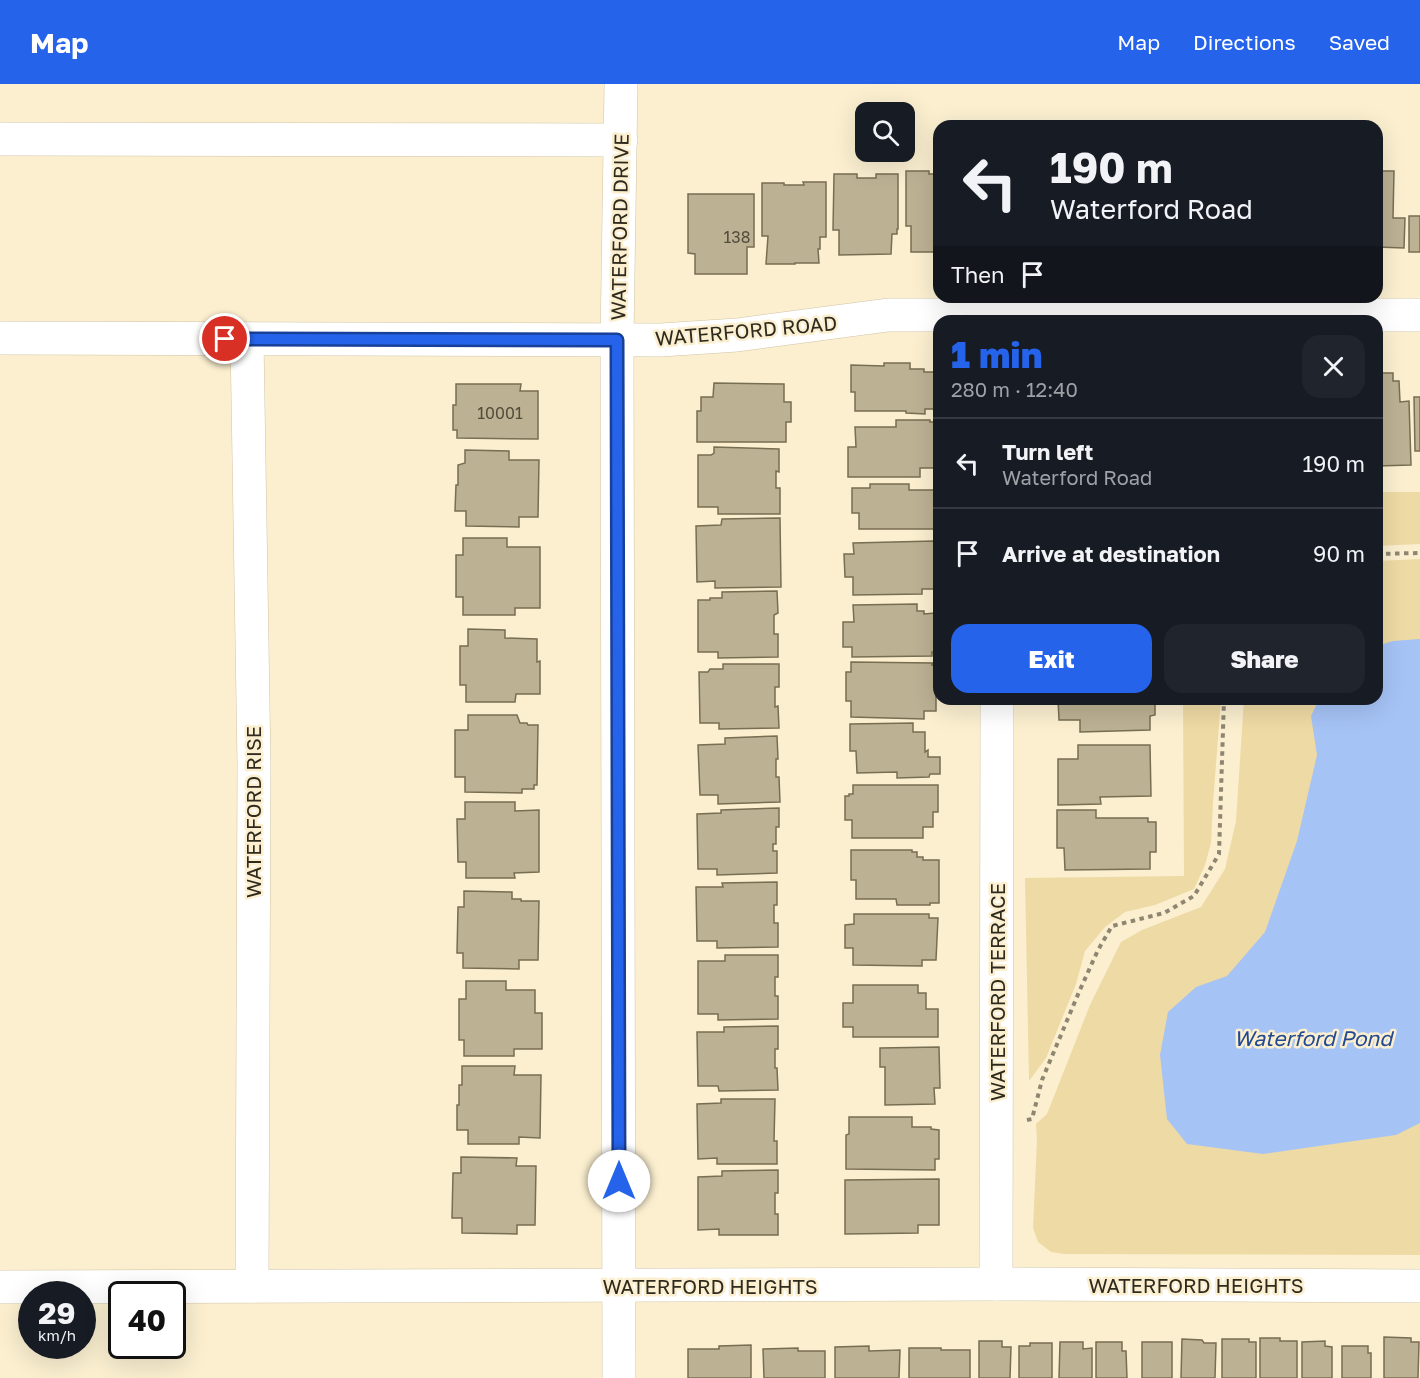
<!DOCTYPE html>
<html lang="en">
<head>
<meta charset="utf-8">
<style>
	:root { --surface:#171b24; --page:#20242c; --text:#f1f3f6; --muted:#9ea1a6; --line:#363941; --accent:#2563eb }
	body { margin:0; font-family:"Golos Text",sans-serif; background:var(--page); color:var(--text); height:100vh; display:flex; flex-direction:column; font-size:22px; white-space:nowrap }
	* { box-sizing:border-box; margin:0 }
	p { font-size:20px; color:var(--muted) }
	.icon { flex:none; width:33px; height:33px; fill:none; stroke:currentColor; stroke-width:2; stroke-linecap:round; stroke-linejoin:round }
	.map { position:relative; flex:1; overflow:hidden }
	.side { position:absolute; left:933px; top:231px; width:450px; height:390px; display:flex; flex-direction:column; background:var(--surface); border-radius:18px; box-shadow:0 6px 24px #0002 }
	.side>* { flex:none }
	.top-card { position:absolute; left:933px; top:36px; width:450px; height:183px; border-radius:18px; box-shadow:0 6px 24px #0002; background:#171b24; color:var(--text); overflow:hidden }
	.controls { position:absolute; left:855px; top:18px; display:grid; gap:12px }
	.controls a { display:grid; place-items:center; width:60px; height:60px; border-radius:12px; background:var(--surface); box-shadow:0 6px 24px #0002; font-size:30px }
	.speed { position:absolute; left:18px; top:1197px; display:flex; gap:12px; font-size:30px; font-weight:700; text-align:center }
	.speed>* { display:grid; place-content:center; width:78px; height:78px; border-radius:50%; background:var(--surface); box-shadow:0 6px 24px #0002; line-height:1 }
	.speed small { font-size:15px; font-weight:400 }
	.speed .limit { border:3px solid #111; border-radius:9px; background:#fff; color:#111 }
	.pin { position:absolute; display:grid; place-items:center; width:51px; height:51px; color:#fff; margin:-26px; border:3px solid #fff; border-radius:50%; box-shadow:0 2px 6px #0007 }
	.me { position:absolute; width:66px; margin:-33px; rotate:0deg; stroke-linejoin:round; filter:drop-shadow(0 0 4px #0008) }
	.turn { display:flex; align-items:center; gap:21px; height:126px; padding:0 18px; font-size:27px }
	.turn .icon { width:78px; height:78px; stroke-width:2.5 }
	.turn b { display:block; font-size:42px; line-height:51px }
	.then { display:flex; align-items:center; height:57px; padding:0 18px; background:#0003; gap:12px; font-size:22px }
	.round { display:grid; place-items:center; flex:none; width:63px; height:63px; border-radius:18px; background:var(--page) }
	.overview { display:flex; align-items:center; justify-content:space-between; height:102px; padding:0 18px }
	h1 { font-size:36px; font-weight:800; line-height:45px; color:var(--accent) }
	.cta { display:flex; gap:12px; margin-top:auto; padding:12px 18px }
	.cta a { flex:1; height:69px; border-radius:18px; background:var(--accent); color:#fff; font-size:24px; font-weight:800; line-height:69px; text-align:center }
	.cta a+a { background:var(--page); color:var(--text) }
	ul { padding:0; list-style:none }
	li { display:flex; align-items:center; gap:18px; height:90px; padding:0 18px; border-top:2px solid var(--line) }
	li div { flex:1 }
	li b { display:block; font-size:22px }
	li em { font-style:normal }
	header { display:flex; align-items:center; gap:36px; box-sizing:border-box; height:84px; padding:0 30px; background:var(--accent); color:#fff }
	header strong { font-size:28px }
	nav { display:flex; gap:33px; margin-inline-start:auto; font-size:21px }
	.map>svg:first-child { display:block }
	.green { fill:#eedaa4 }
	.water { fill:#a6c3f6 }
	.building { fill:#bcb193; stroke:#786e52; stroke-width:1.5 }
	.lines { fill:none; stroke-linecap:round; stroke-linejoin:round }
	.minor-casing { stroke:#d0c4a6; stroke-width:34 }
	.path { stroke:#8e8671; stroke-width:4; stroke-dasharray:4.5 4.5; stroke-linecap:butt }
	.minor { stroke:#fff; stroke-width:33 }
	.route-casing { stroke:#184099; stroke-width:15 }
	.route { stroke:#2563eb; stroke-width:10 }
	.labels { text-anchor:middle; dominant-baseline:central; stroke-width:5; stroke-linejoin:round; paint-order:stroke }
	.number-label { font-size:16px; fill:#524c3b }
	.street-label { font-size:20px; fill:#2e2a1e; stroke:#fbefd0 }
	.water-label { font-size:21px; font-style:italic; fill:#224992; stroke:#fbefd0 }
</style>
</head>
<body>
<header>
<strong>Map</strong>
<nav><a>Map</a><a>Directions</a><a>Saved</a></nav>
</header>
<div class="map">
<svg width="1420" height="1294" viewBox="0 0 1420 1294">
	<rect width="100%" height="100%" fill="#fbefd0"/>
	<g class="green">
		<path d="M1377 408H1420V460L1377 462Z"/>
		<path d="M1420 475V1171L1064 1170 1051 1168 1038 1158 1033 1144 1037 1056 1036 1040 1047 1030 1090 921 1121 858 1142 846 1201 823 1225 785 1236 737 1244 615H1377V477Z"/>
		<path d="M1183 615H1221L1213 719 1211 759 1205 781 1194 805 1155 821 1125 828 1105 843 1085 867 1076 900 1046 974 1029 997 1025 794 1184 792Z"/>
	</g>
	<path class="water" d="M1420 555V1039L1396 1051 1263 1070 1187 1060 1167 1035 1160 971 1168 928 1196 903 1227 892 1265 848 1297 757 1317 671 1311 632 1319 615H1377V562L1393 557Z"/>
	<g class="building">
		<path d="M906 87H929V90H939V168H911V142H906Z"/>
		<path d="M1377 87H1394L1393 134H1405L1404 164 1377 163Z"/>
		<path d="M834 90H857V94H876V90H898V145H897V150H892L891 170 839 171V146H833Z"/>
		<path d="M803 98H826V153H820V165H818L819 179H795V180H766L768 152H762V99H784V101H804Z"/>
		<path d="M688 110H754V163H747V190H695V170L688 169Z"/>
		<rect x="1409" y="132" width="11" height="36"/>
		<path d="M884 279H910V285H924V288H938L937 325H925V330L906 329V327H855V308H851V281L884 282Z"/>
		<path d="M1377 289H1393V297H1399L1400 318 1409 317 1411 381 1377 382Z"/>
		<path d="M714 299 784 300V318H791V338H786V358H697V327H701V313H713Z"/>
		<path d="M456 300H521L520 307H538V355L457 354V346H453V321H456Z"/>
		<path d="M1414 313H1420V367H1415Z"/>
		<path d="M896 336H930V338H937V369H935V384H920V393H848V363H856L855 343H896Z"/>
		<path d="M714 363 779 365V388L776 387V404H780V430H718V423H698V371H711L714 369Z"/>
		<path d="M465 366 509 367V376H539L538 433H519V443L466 442V427H455L456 401H458V381L465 379Z"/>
		<path d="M870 400H909V406H938V445H859V429H852V404H870Z"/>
		<path d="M780 434 781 503 715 504V497L697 498 696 442 721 441 722 435Z"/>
		<path d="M463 454H507V463H540V524H515V531H463V513H456V471H463Z"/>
		<path d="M934 457 935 505H922V510L853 511V493H845L844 470H854L853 459Z"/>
		<path d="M777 507 778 529 774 531V550H778V573L718 574V568H698V516H710V514H722V508Z"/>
		<path d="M917 520V527H924V530L935 529V545H939V568H932V572L852 573V563H843V538H854L853 521Z"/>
		<path d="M468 545 505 546V554L537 555V578L540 577V610H516L515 618H466V601H460V562H468Z"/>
		<path d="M851 578 933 579 932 581H939V611H936V627H924V635L851 633V617H846V588H851Z"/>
		<path d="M723 580H779V603H775V623L778 622 779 644 719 645V639H700L699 588H708L710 585H723Z"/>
		<path d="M1058 615H1155V631L1150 632V646L1080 648V636H1059Z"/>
		<path d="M468 631H517L520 639H527L528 641H538L537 701H534V705H522V709L465 708V693H455V646H468Z"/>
		<path d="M913 639V648H925V668L928 666V673H940V690H930L929 693 897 694V688L857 689 856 667H850V640Z"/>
		<path d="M777 652 778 675H776V693H779L780 718 718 720V711H700L698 661 725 660V654Z"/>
		<path d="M1078 661H1150L1151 712 1100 713 1101 720 1058 721V675H1078Z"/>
		<path d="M853 701H938V728H933V743H923V754H852V736H845V712H849V710H853Z"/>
		<path d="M465 718H515V727L539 726V788L514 789 515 794H466V778H458L457 735H465Z"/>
		<path d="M779 724V743H776V760H773V767H777V789L717 791V785H698L697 730 721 729V726Z"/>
		<path d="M1057 726H1096V734H1148V738H1156V768H1150V785L1065 786 1064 764H1057Z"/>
		<path d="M851 766H912V768H917V773H923V776H939V819H930V821H897L896 815H856V796H851Z"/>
		<path d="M777 798V821H774V839H778V863L717 864V857H697L696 803H723L722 799Z"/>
		<path d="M464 807 512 808V815H521V817H539L538 876H519V885L463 884V869H457L458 823H464Z"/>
		<path d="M854 830H929V834H938L936 876H922V882L853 881V864H845V841L854 840Z"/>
		<path d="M725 871H778V893H775V912H778V935L718 936V930H698V877H725Z"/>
		<path d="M466 897H506V906H535V929H542V965H514V972H464V956H459V915H466Z"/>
		<path d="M853 901H918V909H926V925H938V953H853V943H843V919H853Z"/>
		<path d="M778 942V965H775V984H777L778 1006 719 1007 718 1002H698L697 948H724V943Z"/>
		<path d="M939 963 940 1004H934L935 1020 885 1021V983H880V964Z"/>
		<path d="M462 982H515L514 991H541L540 1054 519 1053V1060H468V1046H457V1021H459V1001H462Z"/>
		<path d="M721 1015H775L774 1057H777V1080H717V1074L698 1075 697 1020 721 1019Z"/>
		<path d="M849 1033H912V1043H931V1045L939 1046V1075H935V1086L846 1085V1051L849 1050Z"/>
		<path d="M461 1073 517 1074 516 1082H536L535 1141H517V1150L462 1149V1134H452L453 1089H461Z"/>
		<path d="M778 1086V1109H775V1130H778V1151H719V1145L698 1146V1093L722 1092V1087Z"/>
		<path d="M939 1095V1141H918V1149L845 1150V1096Z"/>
		<path d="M1384 1253 1411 1254V1258H1419L1418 1294H1384Z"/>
		<path d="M1260 1254H1280V1257H1297V1294H1260Z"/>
		<path d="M1182 1255 1202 1256 1204 1259H1216L1215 1294H1181Z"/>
		<path d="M1222 1255H1249V1258H1256V1294H1222Z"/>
		<path d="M979 1257H1002V1263H1011L1010 1294H979Z"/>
		<path d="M1325 1257V1262L1332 1263V1294H1302V1258Z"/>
		<path d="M1060 1258H1083V1265L1092 1264V1294H1059Z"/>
		<path d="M1096 1258H1122V1267H1126L1127 1294H1096Z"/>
		<rect x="1142" y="1258" width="30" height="36"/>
		<path d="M1030 1259H1052V1294H1019V1262H1030Z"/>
		<path d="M751 1261V1294H688V1265H719V1262Z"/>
		<path d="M869 1262V1267L900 1266 899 1294H835V1263Z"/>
		<path d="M1342 1262H1368V1269H1371V1294H1342Z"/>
		<path d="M798 1264V1267H825V1294H764L763 1265Z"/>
		<path d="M909 1264H941V1266H970V1294H909Z"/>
	</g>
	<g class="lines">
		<g class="minor-casing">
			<g id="minor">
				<path d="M0 55 621 56"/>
				<path d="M0 254 661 256 737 251 888 231H1420"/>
				<path d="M247 255 254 680 252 1202"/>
				<path d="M996 1200 997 615"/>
				<path d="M0 1203 996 1200 1420 1202"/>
				<path d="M619 1294 617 256 621 0"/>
			</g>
		</g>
		<g class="path">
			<path d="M1377 470 1420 469"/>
			<path d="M1027 1036 1032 1035 1042 996 1079 908 1098 866 1112 842 1164 829 1194 812 1219 770 1224 615"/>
		</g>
		<use href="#minor" class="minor"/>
	</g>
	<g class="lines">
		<g class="route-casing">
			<path id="route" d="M225 255 617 256 619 1097"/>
		</g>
		<use href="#route" class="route"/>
	</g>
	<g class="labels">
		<g class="number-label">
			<text x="737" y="153">138</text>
			<text x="500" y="329">10001</text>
		</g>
		<g class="street-label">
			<text transform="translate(619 143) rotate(-89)">WATERFORD DRIVE</text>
			<text transform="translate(746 246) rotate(-5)">WATERFORD ROAD</text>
			<text transform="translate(253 728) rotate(-90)">WATERFORD RISE</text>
			<text transform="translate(997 908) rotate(-90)">WATERFORD TERRACE</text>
			<text x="1196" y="1201">WATERFORD HEIGHTS</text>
			<text x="710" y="1202">WATERFORD HEIGHTS</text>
		</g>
		<g class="water-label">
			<text x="1313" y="954">Waterford Pond</text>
		</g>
	</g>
</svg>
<div class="controls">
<a><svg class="icon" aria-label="search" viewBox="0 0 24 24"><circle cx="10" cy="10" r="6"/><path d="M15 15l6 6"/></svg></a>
</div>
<div class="speed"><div>29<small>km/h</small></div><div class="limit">40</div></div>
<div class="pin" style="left:225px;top:255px;background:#d93025"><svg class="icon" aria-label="arrive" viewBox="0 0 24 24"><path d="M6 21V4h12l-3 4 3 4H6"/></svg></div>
<svg class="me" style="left:619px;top:1097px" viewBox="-20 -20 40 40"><circle r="19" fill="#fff"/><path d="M0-13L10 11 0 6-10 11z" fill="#2563eb"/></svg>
<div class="top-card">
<div class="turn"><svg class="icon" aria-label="left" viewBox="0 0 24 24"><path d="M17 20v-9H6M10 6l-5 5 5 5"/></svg><div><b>190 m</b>Waterford Road</div></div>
<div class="then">Then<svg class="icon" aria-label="arrive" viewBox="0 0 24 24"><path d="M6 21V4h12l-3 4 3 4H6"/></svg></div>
</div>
<section class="side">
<div class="overview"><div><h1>1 min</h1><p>280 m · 12:40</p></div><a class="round"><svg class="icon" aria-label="close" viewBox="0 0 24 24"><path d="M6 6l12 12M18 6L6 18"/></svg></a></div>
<ul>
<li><svg class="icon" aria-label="left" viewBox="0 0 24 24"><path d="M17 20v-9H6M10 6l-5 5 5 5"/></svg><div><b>Turn left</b><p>Waterford Road</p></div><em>190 m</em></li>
<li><svg class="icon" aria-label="arrive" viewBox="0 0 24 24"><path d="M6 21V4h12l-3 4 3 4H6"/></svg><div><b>Arrive at destination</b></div><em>90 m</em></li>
</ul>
<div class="cta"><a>Exit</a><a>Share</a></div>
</section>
</div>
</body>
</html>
